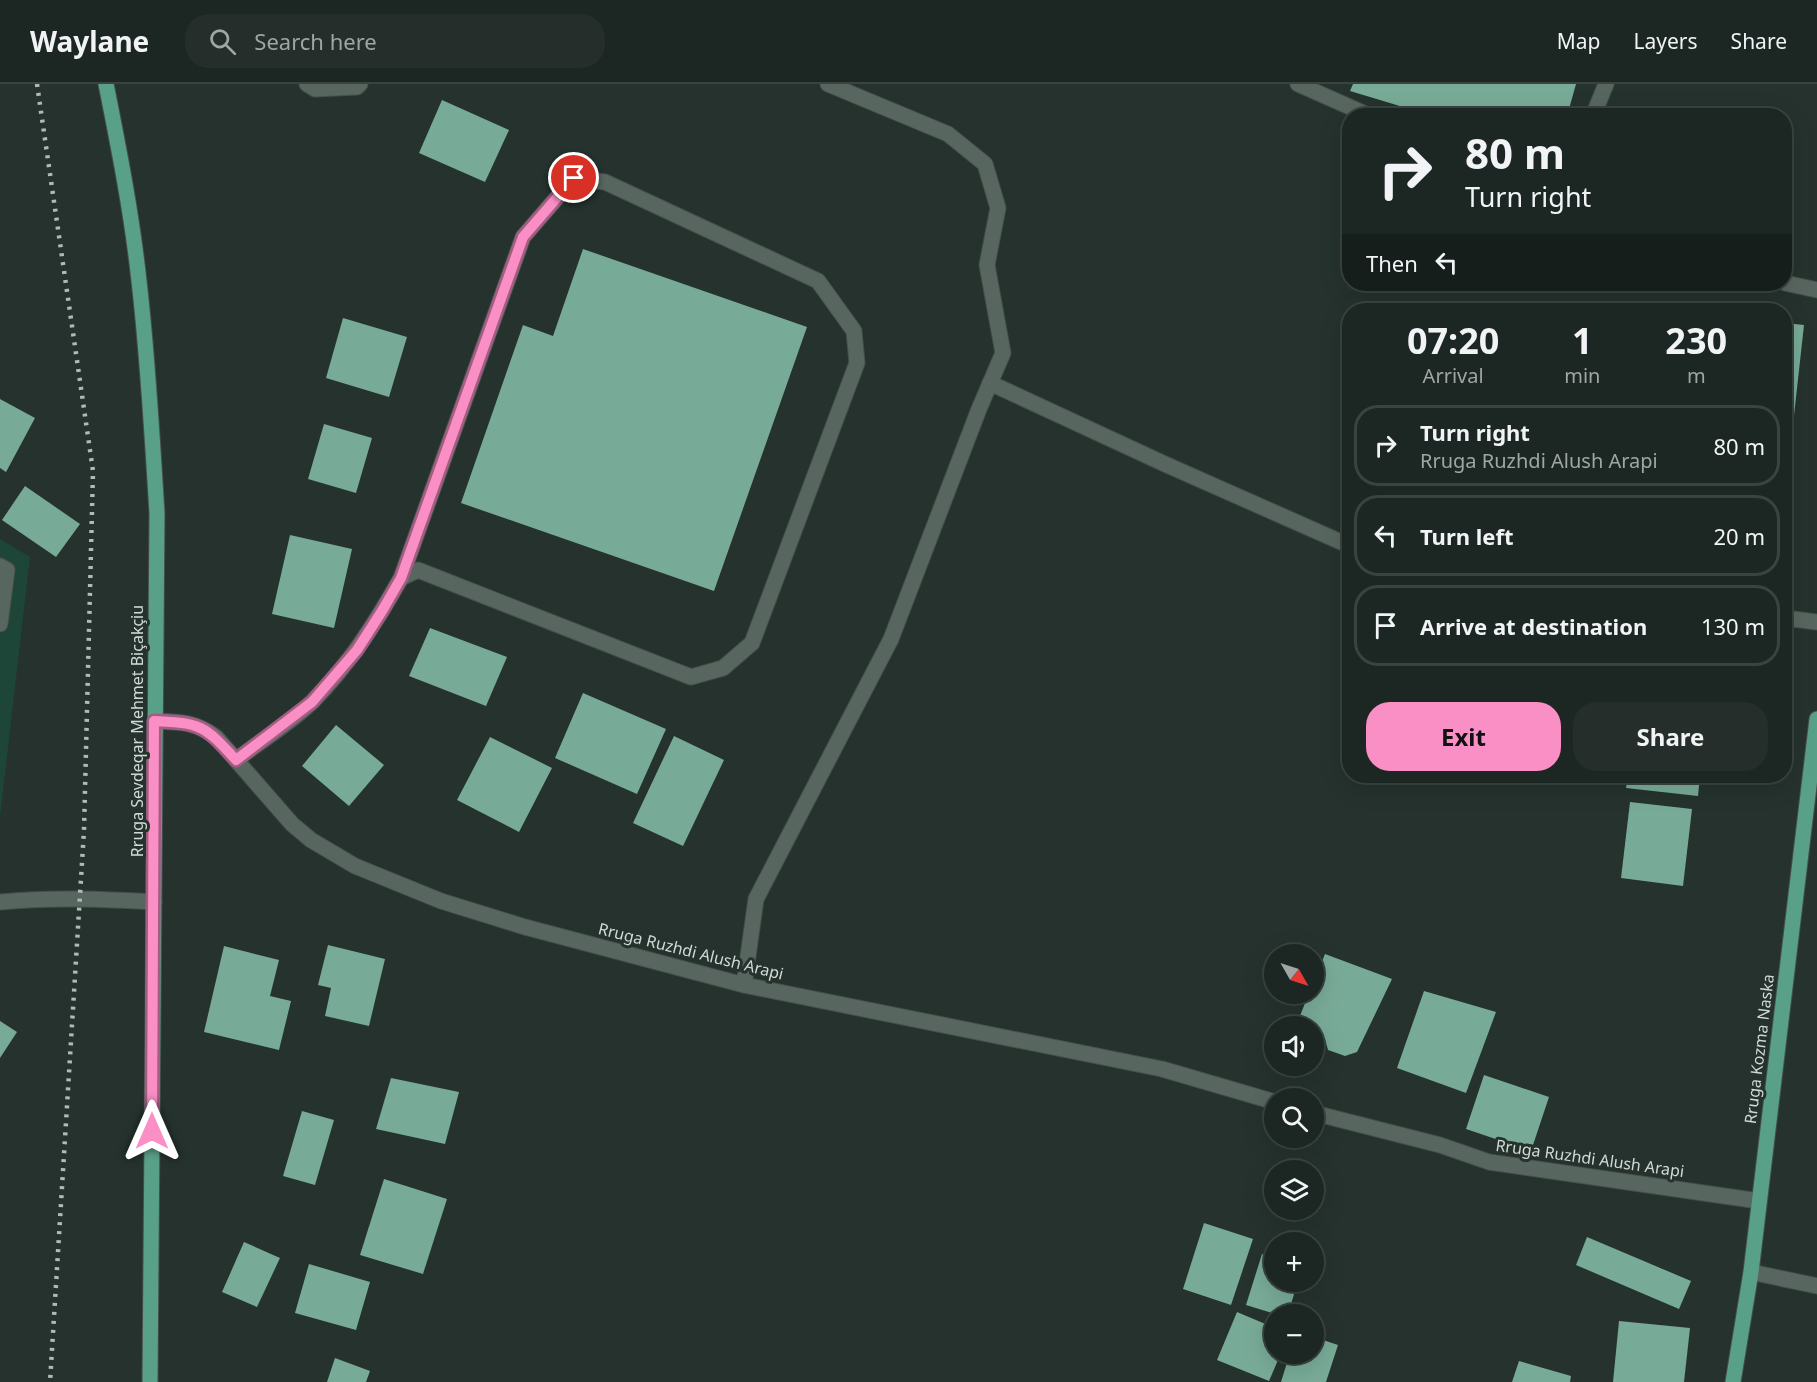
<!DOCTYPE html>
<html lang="en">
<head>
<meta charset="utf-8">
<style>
	:root { --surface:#1c2622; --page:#252e2a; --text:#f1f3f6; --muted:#a0a5a5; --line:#3a4340; --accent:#fa8fc6 }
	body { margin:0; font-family:"Noto Sans",sans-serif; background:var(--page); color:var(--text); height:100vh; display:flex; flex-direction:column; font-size:22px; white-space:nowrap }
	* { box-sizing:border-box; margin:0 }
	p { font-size:20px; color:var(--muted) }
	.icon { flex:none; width:33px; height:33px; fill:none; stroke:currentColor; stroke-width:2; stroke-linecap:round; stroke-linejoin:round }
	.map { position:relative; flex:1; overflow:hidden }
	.side { position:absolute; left:1342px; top:219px; width:450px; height:480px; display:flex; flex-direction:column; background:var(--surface); border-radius:24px; box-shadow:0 6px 24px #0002,0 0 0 2px var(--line) }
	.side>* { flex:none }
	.banner { position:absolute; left:1342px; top:24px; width:450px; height:183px; border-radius:24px; box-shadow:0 6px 24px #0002,0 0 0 2px var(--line); background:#1c2622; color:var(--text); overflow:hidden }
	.needle { width:39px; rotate:129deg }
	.buttons { position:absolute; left:1264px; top:860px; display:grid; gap:12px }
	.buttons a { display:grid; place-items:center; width:60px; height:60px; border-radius:50%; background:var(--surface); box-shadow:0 6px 24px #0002,0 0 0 2px var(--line); font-size:30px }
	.pin { position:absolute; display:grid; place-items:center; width:51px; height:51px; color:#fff; margin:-26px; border:3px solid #fff; border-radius:50%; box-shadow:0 2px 6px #0007 }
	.me { position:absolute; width:66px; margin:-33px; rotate:0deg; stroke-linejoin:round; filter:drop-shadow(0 0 4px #0008) }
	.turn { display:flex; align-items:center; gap:21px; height:126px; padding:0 24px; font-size:27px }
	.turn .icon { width:78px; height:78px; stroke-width:2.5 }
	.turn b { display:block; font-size:42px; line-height:51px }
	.then { display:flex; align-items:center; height:57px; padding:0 24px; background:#0003; gap:12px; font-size:22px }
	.eta { display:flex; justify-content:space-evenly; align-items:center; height:102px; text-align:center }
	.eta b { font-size:36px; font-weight:700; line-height:42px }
	.action { display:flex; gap:12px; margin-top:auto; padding:12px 24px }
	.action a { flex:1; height:69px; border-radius:24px; background:var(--accent); color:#111; font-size:24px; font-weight:700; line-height:69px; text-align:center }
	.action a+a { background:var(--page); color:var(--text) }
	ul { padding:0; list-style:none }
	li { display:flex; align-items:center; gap:18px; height:81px; margin:0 12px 9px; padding:0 12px; border:3px solid var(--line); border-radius:24px }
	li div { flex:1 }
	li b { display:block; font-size:22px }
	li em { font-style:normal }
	header { display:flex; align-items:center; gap:36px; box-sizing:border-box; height:84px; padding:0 30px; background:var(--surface); border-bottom:2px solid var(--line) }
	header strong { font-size:28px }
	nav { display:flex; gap:33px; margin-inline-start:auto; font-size:21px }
	.search { width:420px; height:54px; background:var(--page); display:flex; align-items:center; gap:15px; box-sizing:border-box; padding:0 21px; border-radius:24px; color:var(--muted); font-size:22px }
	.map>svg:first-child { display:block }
	.green { fill:#1e4638 }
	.building { fill:#78ab97 }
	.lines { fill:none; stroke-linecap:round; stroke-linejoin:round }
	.minor-casing { stroke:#454f4b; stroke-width:17 }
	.major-casing { stroke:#454f4b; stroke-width:17 }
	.minor { stroke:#586660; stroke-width:15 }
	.major { stroke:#59a088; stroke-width:15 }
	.rail { stroke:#b1bab6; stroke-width:4.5; stroke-dasharray:3 6; stroke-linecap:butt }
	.route-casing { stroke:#a25d81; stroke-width:15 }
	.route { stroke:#fa8fc6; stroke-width:10 }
	.labels { text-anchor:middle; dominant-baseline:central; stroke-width:6; stroke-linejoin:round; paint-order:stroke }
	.street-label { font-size:16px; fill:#d2dad6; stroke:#25322d }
</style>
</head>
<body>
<header>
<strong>Waylane</strong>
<div class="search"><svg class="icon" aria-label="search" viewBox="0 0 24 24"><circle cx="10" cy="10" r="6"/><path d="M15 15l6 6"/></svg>Search here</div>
<nav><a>Map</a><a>Layers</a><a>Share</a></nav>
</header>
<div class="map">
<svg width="1817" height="1298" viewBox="0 0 1817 1298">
	<rect width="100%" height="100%" fill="#25322d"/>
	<path class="green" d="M0 455 30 473 0 733Z"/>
	<g class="building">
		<path d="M1353 0H1576L1567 32H1433L1350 7Z"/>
		<path d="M442 16 509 46 485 98 419 69Z"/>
		<path d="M583 165 807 243 714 507 461 419 523 241 553 252Z"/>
		<path d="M343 234 407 253 389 313 326 294Z"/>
		<path d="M1785 239 1804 241 1787 395H1785Z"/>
		<path d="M0 315 35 334 6 388 0 384Z"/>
		<path d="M324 340 372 354 356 409 308 395Z"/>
		<path d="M25 402 80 440 56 473 2 436Z"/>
		<path d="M290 451 352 465 334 544 272 530Z"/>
		<path d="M430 544 507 573 486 622 409 592Z"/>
		<path d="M583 609 666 645 637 710 555 674Z"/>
		<path d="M336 641 384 681 349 722 302 682Z"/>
		<path d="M674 652 724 676 683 762 633 739Z"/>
		<path d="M490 653 552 684 519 748 457 716Z"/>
		<path d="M1628 692H1700L1698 712 1626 704Z"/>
		<path d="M1630 718 1692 725 1683 802 1621 794Z"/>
		<path d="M328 861 385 875 369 942 325 932 331 904 318 901Z"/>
		<path d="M224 862 279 876 270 912 291 917 279 966 204 948Z"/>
		<path d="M1325 870 1392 895 1357 968 1345 972 1328 966 1325 955 1314 952V942H1296L1309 909H1314V897Z"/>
		<path d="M1424 907 1496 928 1466 1009 1397 984Z"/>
		<path d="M0 937 17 948 0 974Z"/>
		<path d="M1484 991 1549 1013 1531 1067 1466 1045Z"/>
		<path d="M391 994 459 1008 445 1060 376 1045Z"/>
		<path d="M302 1027 334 1036 315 1101 283 1092Z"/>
		<path d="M384 1095 447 1115 423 1190 360 1171Z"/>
		<path d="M1204 1139 1253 1155 1231 1221 1183 1205Z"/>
		<path d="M1587 1153 1691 1197 1679 1225 1576 1181Z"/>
		<path d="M244 1158 280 1174 257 1223 222 1208Z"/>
		<path d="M1262 1170 1275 1174V1197H1298L1288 1230H1275L1246 1221Z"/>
		<path d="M309 1180 370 1198 356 1246 295 1229Z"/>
		<path d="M1237 1228 1275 1244V1269H1281L1269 1297 1217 1276Z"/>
		<path d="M1619 1237 1690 1244 1684 1298H1613Z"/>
		<path d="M1314 1253 1338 1261 1326 1298H1281L1290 1269H1314Z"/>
		<path d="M335 1274 370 1287 366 1298H327Z"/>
		<path d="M1519 1277 1571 1292 1570 1298H1512Z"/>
	</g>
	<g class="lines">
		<g class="minor-casing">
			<g id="minor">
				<path d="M307 0 315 5 357 3 360 0"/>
				<path d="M1298 0 1370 32"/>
				<path d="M1593 32 1606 0"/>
				<path d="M1785 199 1817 206"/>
				<path d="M990 299 1167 381 1350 462"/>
				<path d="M0 482 7 486 0 540"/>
				<path d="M1785 534 1817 538"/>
				<path d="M155 637C180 638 194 637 216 653L292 740 311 756 355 782 441 817 525 843 744 901 1162 985 1275 1018"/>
				<path d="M236 676C260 657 292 638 313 617 349 581 376 538 401 494L523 153 574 94 605 98 818 197 854 247 857 279 752 559 723 584 691 593 418 486 401 494"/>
				<path d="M0 818C51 813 102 815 154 818"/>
				<path d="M744 901 756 815 891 555 979 325 1003 269 987 181 998 124 985 80 948 50 828 0"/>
				<path d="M1314 1029 1440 1061 1489 1078 1759 1117"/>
				<path d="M1751 1188 1817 1202"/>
			</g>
		</g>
		<g class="major-casing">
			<g id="major">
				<path d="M106 0C119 65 132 131 139 197 148 274 152 352 157 429L150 1298"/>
				<path d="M1733 1298 1751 1188 1817 635"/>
			</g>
		</g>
		<use href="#minor" class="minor"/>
		<use href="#major" class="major"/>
		<path class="rail" d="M37 0 93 387 84 746 50 1298"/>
	</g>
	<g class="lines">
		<g class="route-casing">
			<path id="route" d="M152 1047 154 637C201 639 204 641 236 676L312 618 357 566 382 527 401 494 523 153 574 94"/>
		</g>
		<use href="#route" class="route"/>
	</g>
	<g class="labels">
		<g class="street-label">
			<text transform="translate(137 647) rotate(-90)">Rruga Sevdeqar Mehmet Biçakçiu</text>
			<text transform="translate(691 867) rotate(14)">Rruga Ruzhdi Alush Arapi</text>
			<text transform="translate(1759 965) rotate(-83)">Rruga Kozma Naska</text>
			<text transform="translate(1590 1074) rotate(8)">Rruga Ruzhdi Alush Arapi</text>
		</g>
	</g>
</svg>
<div class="buttons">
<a><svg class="needle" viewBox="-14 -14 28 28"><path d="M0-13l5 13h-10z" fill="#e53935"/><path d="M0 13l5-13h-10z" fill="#a0a5a5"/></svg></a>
<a><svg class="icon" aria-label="sound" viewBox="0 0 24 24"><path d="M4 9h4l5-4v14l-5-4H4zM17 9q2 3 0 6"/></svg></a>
<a><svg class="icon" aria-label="search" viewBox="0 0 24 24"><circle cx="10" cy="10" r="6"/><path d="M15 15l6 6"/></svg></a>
<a><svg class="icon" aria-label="layers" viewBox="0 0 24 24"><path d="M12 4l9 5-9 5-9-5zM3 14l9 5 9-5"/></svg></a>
<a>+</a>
<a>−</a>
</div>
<div class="pin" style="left:574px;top:94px;background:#d93025"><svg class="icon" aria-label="arrive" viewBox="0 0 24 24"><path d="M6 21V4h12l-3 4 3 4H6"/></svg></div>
<svg class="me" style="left:152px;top:1047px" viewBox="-20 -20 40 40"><path d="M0-17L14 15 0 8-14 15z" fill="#fa8fc6" stroke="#fff" stroke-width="4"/></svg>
<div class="banner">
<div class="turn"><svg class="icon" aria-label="right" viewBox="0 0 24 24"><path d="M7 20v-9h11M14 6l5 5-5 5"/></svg><div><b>80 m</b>Turn right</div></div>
<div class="then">Then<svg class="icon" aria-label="left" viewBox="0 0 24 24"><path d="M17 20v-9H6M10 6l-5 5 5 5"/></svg></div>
</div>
<section class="side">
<div class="eta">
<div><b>07:20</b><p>Arrival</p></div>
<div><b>1</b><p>min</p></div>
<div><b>230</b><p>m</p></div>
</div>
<ul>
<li><svg class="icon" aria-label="right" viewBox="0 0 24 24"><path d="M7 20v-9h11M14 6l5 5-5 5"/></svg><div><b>Turn right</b><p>Rruga Ruzhdi Alush Arapi</p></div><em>80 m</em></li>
<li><svg class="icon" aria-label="left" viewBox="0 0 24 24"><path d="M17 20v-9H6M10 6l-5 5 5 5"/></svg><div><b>Turn left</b></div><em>20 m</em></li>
<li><svg class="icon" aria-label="arrive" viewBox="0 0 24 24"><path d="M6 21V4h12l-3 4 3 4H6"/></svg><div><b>Arrive at destination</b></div><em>130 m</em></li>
</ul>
<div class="action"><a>Exit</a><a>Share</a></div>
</section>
</div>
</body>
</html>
